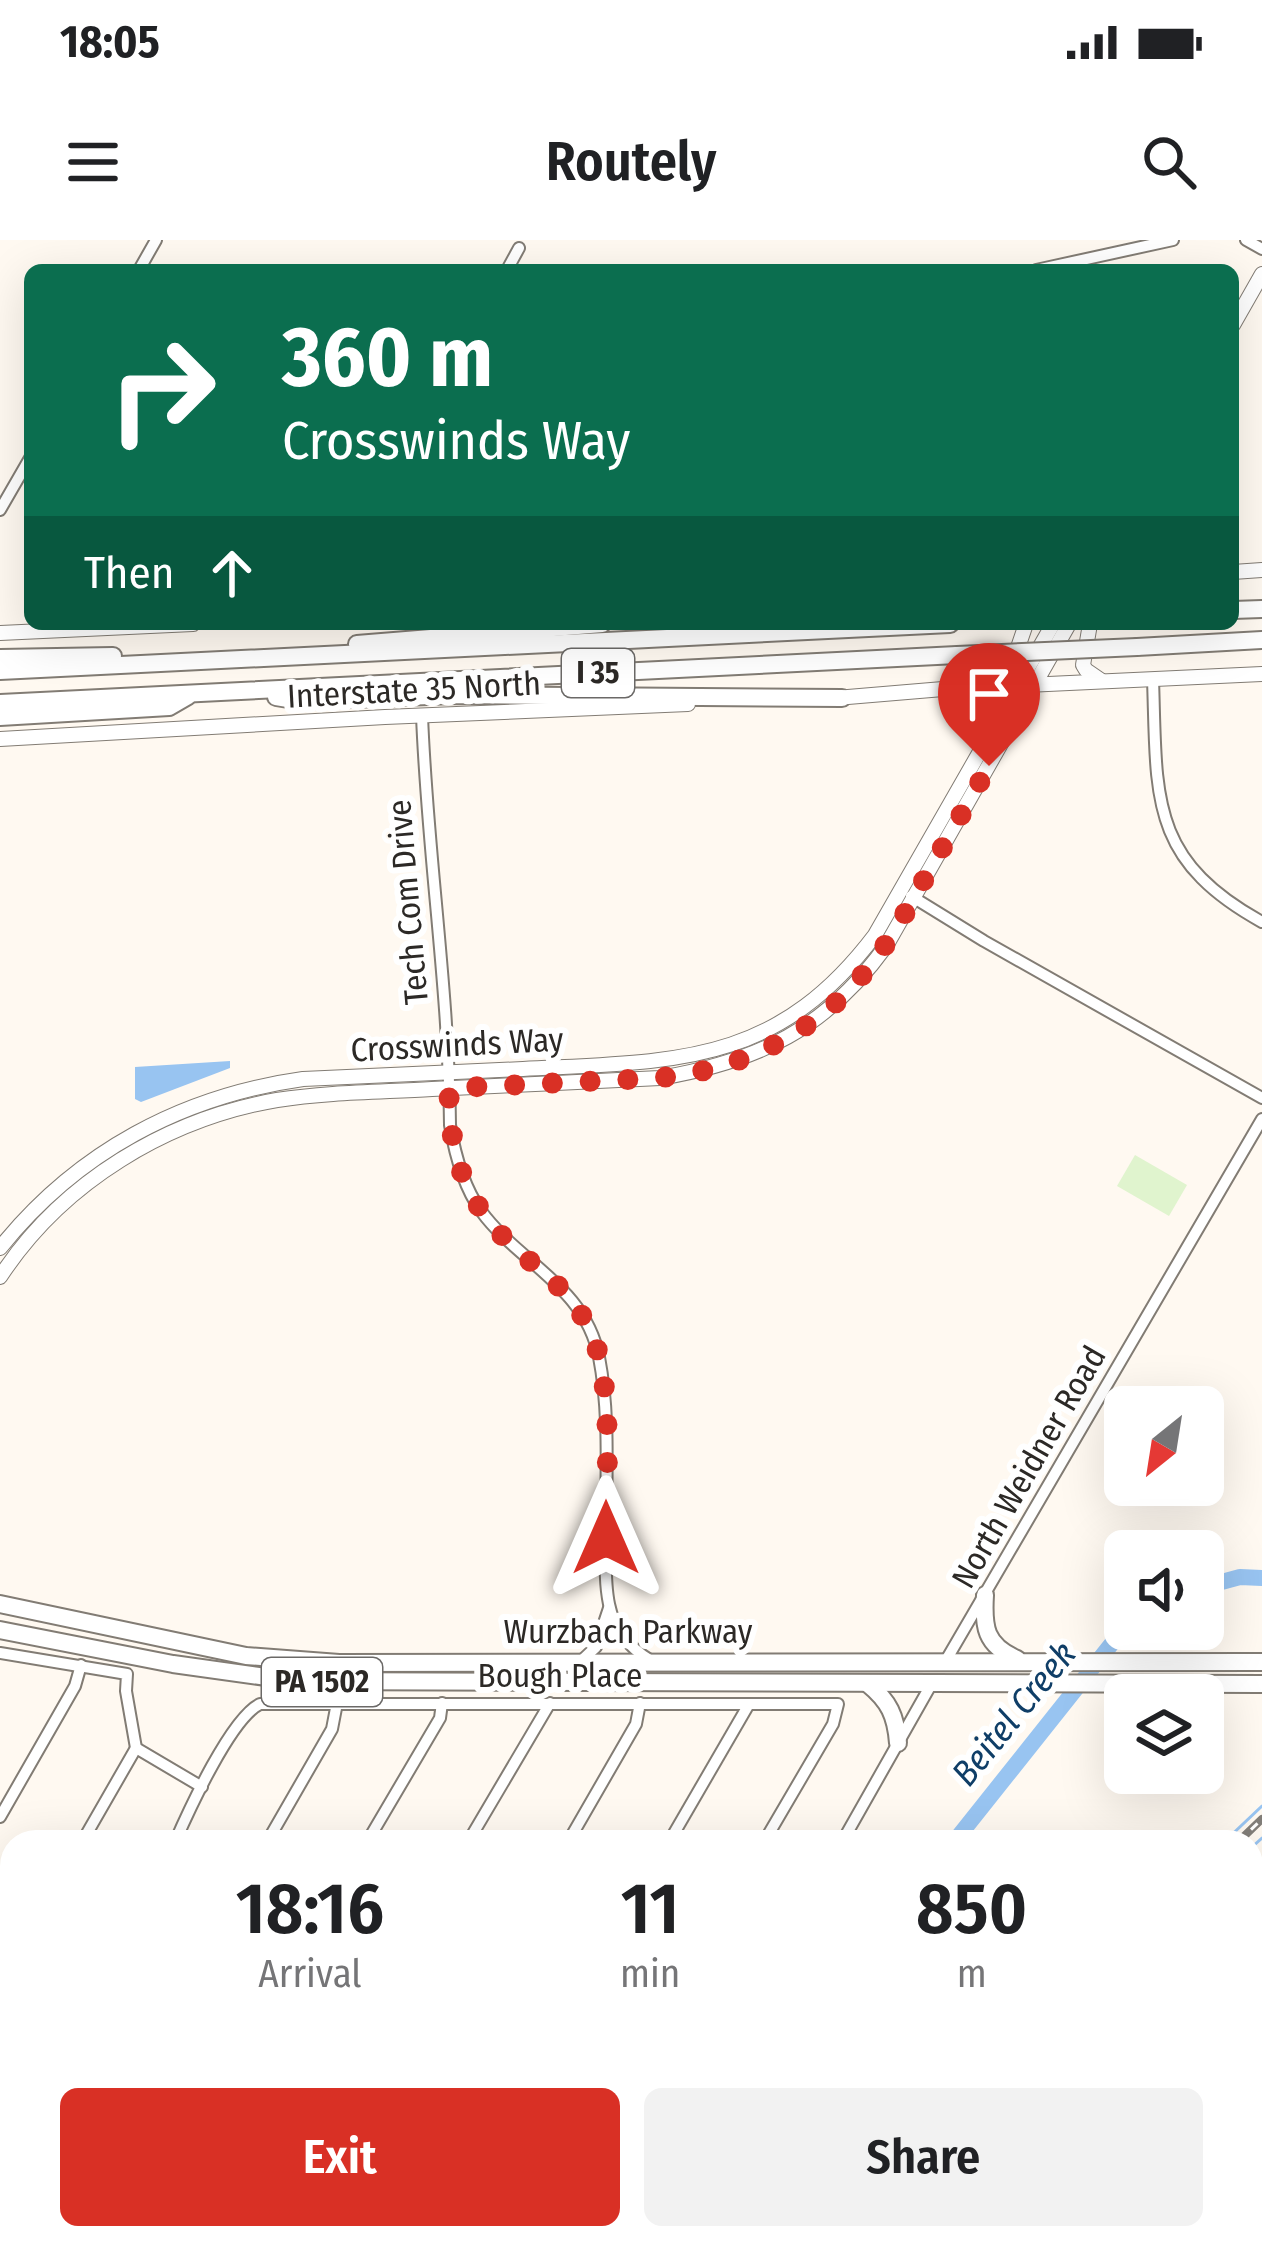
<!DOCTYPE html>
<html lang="en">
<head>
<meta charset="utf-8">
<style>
	:root { --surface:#fff; --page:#f2f2f2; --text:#202124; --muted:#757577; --accent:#d93025 }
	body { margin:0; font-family:"Fira Sans Condensed",sans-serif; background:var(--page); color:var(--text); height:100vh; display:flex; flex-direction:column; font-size:45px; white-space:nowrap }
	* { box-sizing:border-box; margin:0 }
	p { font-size:39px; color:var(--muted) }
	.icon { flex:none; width:66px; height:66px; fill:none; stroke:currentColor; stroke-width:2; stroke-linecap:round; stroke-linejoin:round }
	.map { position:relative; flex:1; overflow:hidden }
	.side { position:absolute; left:0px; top:1590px; width:1263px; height:420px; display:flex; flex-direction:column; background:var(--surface); border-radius:36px 36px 0 0; box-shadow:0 12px 48px #0002 }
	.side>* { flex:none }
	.hud { position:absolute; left:24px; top:24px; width:1215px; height:366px; border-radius:18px; box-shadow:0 12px 48px #0002; background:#0b6e4f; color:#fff; overflow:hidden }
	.needle { width:78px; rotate:210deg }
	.fabs { position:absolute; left:1104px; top:1146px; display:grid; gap:24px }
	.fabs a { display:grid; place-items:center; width:120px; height:120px; border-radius:18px; background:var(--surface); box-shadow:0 12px 48px #0002; font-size:60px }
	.pin { position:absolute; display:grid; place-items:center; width:102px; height:102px; color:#fff; margin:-123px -51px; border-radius:50% 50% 50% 0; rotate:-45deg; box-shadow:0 0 12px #0007 }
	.pin .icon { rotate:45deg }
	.me { position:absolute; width:132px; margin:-66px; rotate:0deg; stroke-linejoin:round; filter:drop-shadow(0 0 9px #0008) }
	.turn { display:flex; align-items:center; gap:42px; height:252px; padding:0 60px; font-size:54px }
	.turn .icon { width:156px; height:156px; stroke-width:2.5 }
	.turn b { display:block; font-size:84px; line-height:102px }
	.then { display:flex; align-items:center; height:114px; padding:0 60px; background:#0003; gap:24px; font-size:45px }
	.eta { display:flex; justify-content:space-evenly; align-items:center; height:204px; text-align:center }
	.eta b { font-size:72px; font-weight:600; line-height:84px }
	.action { display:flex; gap:24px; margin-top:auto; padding:24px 60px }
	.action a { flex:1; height:138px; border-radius:18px; background:var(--accent); color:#fff; font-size:48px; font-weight:600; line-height:138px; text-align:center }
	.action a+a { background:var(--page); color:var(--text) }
	.status { display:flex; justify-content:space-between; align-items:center; height:84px; padding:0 60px; background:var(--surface); direction:ltr }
	.status svg { height:33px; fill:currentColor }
	header { display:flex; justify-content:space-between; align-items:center; height:156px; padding:0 60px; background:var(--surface); font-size:54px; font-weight:600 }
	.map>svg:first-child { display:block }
	.green { fill:#e0f4ce }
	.water { fill:#98c4f1 }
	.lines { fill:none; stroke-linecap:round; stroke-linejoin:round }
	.stream { stroke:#98c4f1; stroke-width:3 }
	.river { stroke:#98c4f1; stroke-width:16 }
	.minor-casing { stroke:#827c74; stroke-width:14 }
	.major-casing { stroke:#827c74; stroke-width:16 }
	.highway-casing { stroke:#827c74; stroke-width:20 }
	.minor { stroke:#fff; stroke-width:10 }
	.major { stroke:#fff; stroke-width:14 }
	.highway { stroke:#fff; stroke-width:16 }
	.rail-casing { stroke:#827e79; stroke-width:8 }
	.rail { stroke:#fff; stroke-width:3; stroke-dasharray:9; stroke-linecap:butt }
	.highway-bridge-casing { stroke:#827c74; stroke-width:20; stroke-linecap:butt }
	.highway-bridge { stroke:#fff; stroke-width:16 }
	.route { stroke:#d93025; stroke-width:21; stroke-dasharray:0 37.8 }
	.labels { text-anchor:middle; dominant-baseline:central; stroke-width:12; stroke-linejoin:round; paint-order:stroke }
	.shield { fill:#fff; stroke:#6b6967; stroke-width:3 }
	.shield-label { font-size:30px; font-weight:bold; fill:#2c2926 }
	.street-label { font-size:33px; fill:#2c2926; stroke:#fff }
	.water-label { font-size:36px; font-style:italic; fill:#0f3e67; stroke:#fff }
</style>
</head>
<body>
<div class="status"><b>18:05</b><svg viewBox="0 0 49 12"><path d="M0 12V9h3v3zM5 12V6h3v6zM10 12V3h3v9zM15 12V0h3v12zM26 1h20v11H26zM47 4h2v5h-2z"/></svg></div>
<header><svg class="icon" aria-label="menu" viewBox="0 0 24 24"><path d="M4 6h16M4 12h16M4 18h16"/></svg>Routely<svg class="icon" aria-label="search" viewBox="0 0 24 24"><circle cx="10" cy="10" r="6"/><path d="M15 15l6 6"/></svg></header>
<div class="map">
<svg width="1262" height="2010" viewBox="0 0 1262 2010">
	<rect width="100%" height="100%" fill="#fff9f1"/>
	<path class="green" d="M1135 915 1187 945 1169 976 1117 946Z"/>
	<path class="water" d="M230 821V828L141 862 135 859V827Z"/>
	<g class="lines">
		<g class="stream">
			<path d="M1224 1602 1262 1566"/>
			<path d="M1251 1608 1262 1598"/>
			<path d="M95 1998 125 2010"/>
			<path d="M527 2010 534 1998"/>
		</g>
		<g class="river">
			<path d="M1203 1347 1240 1337 1262 1338"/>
			<path d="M954 1602 1125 1387"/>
		</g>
		<g class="minor-casing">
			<g id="minor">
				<path d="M1246 0 1262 9"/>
				<path d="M139 30 156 0"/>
				<path d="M507 30 519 8"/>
				<path d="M1036 30 1173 0"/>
				<path d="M0 270 30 218"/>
				<path d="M1153 439C1157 556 1148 619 1262 682"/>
				<path d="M422 475C427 612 449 748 450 885 455 915 463 946 481 971 519 1023 585 1046 599 1117 610 1174 606 1233 606 1291 606 1314 604 1340 609 1364 614 1389 628 1407 650 1420"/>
				<path d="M911 656 984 701 1262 858"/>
				<path d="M0 1413 127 1434 126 1451 136 1508"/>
				<path d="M581 1421 596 1407 609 1368"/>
				<path d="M945 1422 1262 879"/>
				<path d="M136 1508 202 1547"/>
				<path d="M0 1577 75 1446 81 1425"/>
				<path d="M82 1602 136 1508"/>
				<path d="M175 1602C189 1570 231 1478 260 1464H838L833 1484 764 1602"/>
				<path d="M267 1602 332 1489 337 1463"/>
				<path d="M367 1602 440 1478 442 1463"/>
				<path d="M468 1602 550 1463"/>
				<path d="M568 1602 636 1484 640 1463"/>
				<path d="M669 1602 749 1464"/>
				<path d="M842 1602 932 1443"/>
				<path d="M0 1710 12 1709"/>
				<path d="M0 1752H12"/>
				<path d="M0 1781 12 1791"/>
				<path d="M1251 1991 1262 1971"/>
				<path d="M1041 1998 1060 2010"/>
				<path d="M605 2010 612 1998"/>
				<path d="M1241 2010 1247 1998"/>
			</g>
		</g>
		<g class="major-casing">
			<g id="major">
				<path d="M1233 85 1262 34"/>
				<path d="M1233 332 1262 330"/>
				<path d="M1090 384 1083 425 1086 430 1102 441"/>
				<path d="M0 393 193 384"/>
				<path d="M979 445 1012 425 1026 384"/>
				<path d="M954 452C976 460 986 475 987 498"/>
				<path d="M836 458 943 449 1262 434"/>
				<path d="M0 499 385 477 688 464"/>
				<path d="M0 1008C77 912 182 856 303 839 376 836 450 832 523 829 674 821 775 827 875 695L1053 384"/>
				<path d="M0 1037C62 942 167 879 277 860 328 852 381 852 432 849 508 845 584 842 660 838 759 821 826 789 886 706L1069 384"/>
				<path d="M0 1953 12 1964"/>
				<path d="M50 1998 64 2010"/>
			</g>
		</g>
		<g class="highway-casing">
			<g id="highway">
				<path d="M1233 370 1262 369"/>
				<path d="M357 404 602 384"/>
				<path d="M1137 407 1262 400"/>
				<path d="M0 418 113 416"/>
				<path d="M0 431 950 384"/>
				<path d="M276 457 300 461 455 455 842 458"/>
				<path d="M0 463 957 415"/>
				<path d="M0 477 169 467 188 456"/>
				<path d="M985 1355C983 1387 985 1405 1017 1419"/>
				<path d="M0 1364 246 1416 339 1423 1262 1422"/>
				<path d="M0 1390 173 1424 295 1441 1262 1444"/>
				<path d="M868 1444C889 1461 896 1476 898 1503"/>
			</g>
		</g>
		<use href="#minor" class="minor"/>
		<use href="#major" class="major"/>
		<use href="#highway" class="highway"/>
		<g class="rail-casing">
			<g id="rail">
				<path d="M1238 1602 1262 1579"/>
				<path d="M799 2010 812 1998"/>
			</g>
		</g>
		<use href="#rail" class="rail"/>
		<g class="highway-bridge-casing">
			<path id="highway-bridge" d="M957 415 1137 407"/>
		</g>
		<use href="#highway-bridge" class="highway-bridge"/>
	</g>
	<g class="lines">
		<path class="route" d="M606 1298C606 1242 614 1146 592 1095 572 1050 547 1038 513 1006 464 962 449 913 449 848L660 838 707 830 737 821 787 799 830 769 873 724 900 682 989 526"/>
	</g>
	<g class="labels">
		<g class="shield">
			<rect x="562" y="409" width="72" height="48" rx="9"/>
			<rect x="262" y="1418" width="120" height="48" rx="9"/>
		</g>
		<g class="shield-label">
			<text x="598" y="433">I 35</text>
			<text x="322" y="1442">PA 1502</text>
		</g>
		<g class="street-label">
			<text transform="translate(414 450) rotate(-3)">Interstate 35 North</text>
			<text transform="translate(408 662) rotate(-95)">Tech Com Drive</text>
			<text transform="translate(457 805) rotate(-3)">Crosswinds Way</text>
			<text transform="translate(1029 1227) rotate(-60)">North Weidner Road</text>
			<text x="628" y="1392">Wurzbach Parkway</text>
			<text x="560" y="1436">Bough Place</text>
		</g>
		<g class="water-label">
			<text transform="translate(1014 1474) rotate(-51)">Beitel Creek</text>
		</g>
	</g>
</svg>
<div class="fabs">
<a><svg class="needle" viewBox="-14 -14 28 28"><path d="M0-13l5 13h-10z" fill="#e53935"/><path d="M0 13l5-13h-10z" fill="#757577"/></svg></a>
<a><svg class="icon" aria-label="sound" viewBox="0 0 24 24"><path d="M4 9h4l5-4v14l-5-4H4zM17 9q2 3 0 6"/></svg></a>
<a><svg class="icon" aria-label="layers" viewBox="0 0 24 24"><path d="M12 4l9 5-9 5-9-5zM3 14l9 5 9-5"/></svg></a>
</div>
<div class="pin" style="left:989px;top:526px;background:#d93025"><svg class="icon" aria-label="arrive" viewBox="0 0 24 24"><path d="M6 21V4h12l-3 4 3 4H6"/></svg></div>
<svg class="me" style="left:606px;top:1298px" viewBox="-20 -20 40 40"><path d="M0-17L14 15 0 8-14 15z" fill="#d93025" stroke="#fff" stroke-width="4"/></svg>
<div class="hud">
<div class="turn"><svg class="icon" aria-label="right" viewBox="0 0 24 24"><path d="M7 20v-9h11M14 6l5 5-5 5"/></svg><div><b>360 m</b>Crosswinds Way</div></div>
<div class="then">Then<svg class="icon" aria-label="ahead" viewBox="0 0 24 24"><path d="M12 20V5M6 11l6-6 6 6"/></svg></div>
</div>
<section class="side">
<div class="eta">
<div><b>18:16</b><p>Arrival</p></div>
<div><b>11</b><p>min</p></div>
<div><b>850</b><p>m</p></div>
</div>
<div class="action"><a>Exit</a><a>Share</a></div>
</section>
</div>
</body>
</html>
